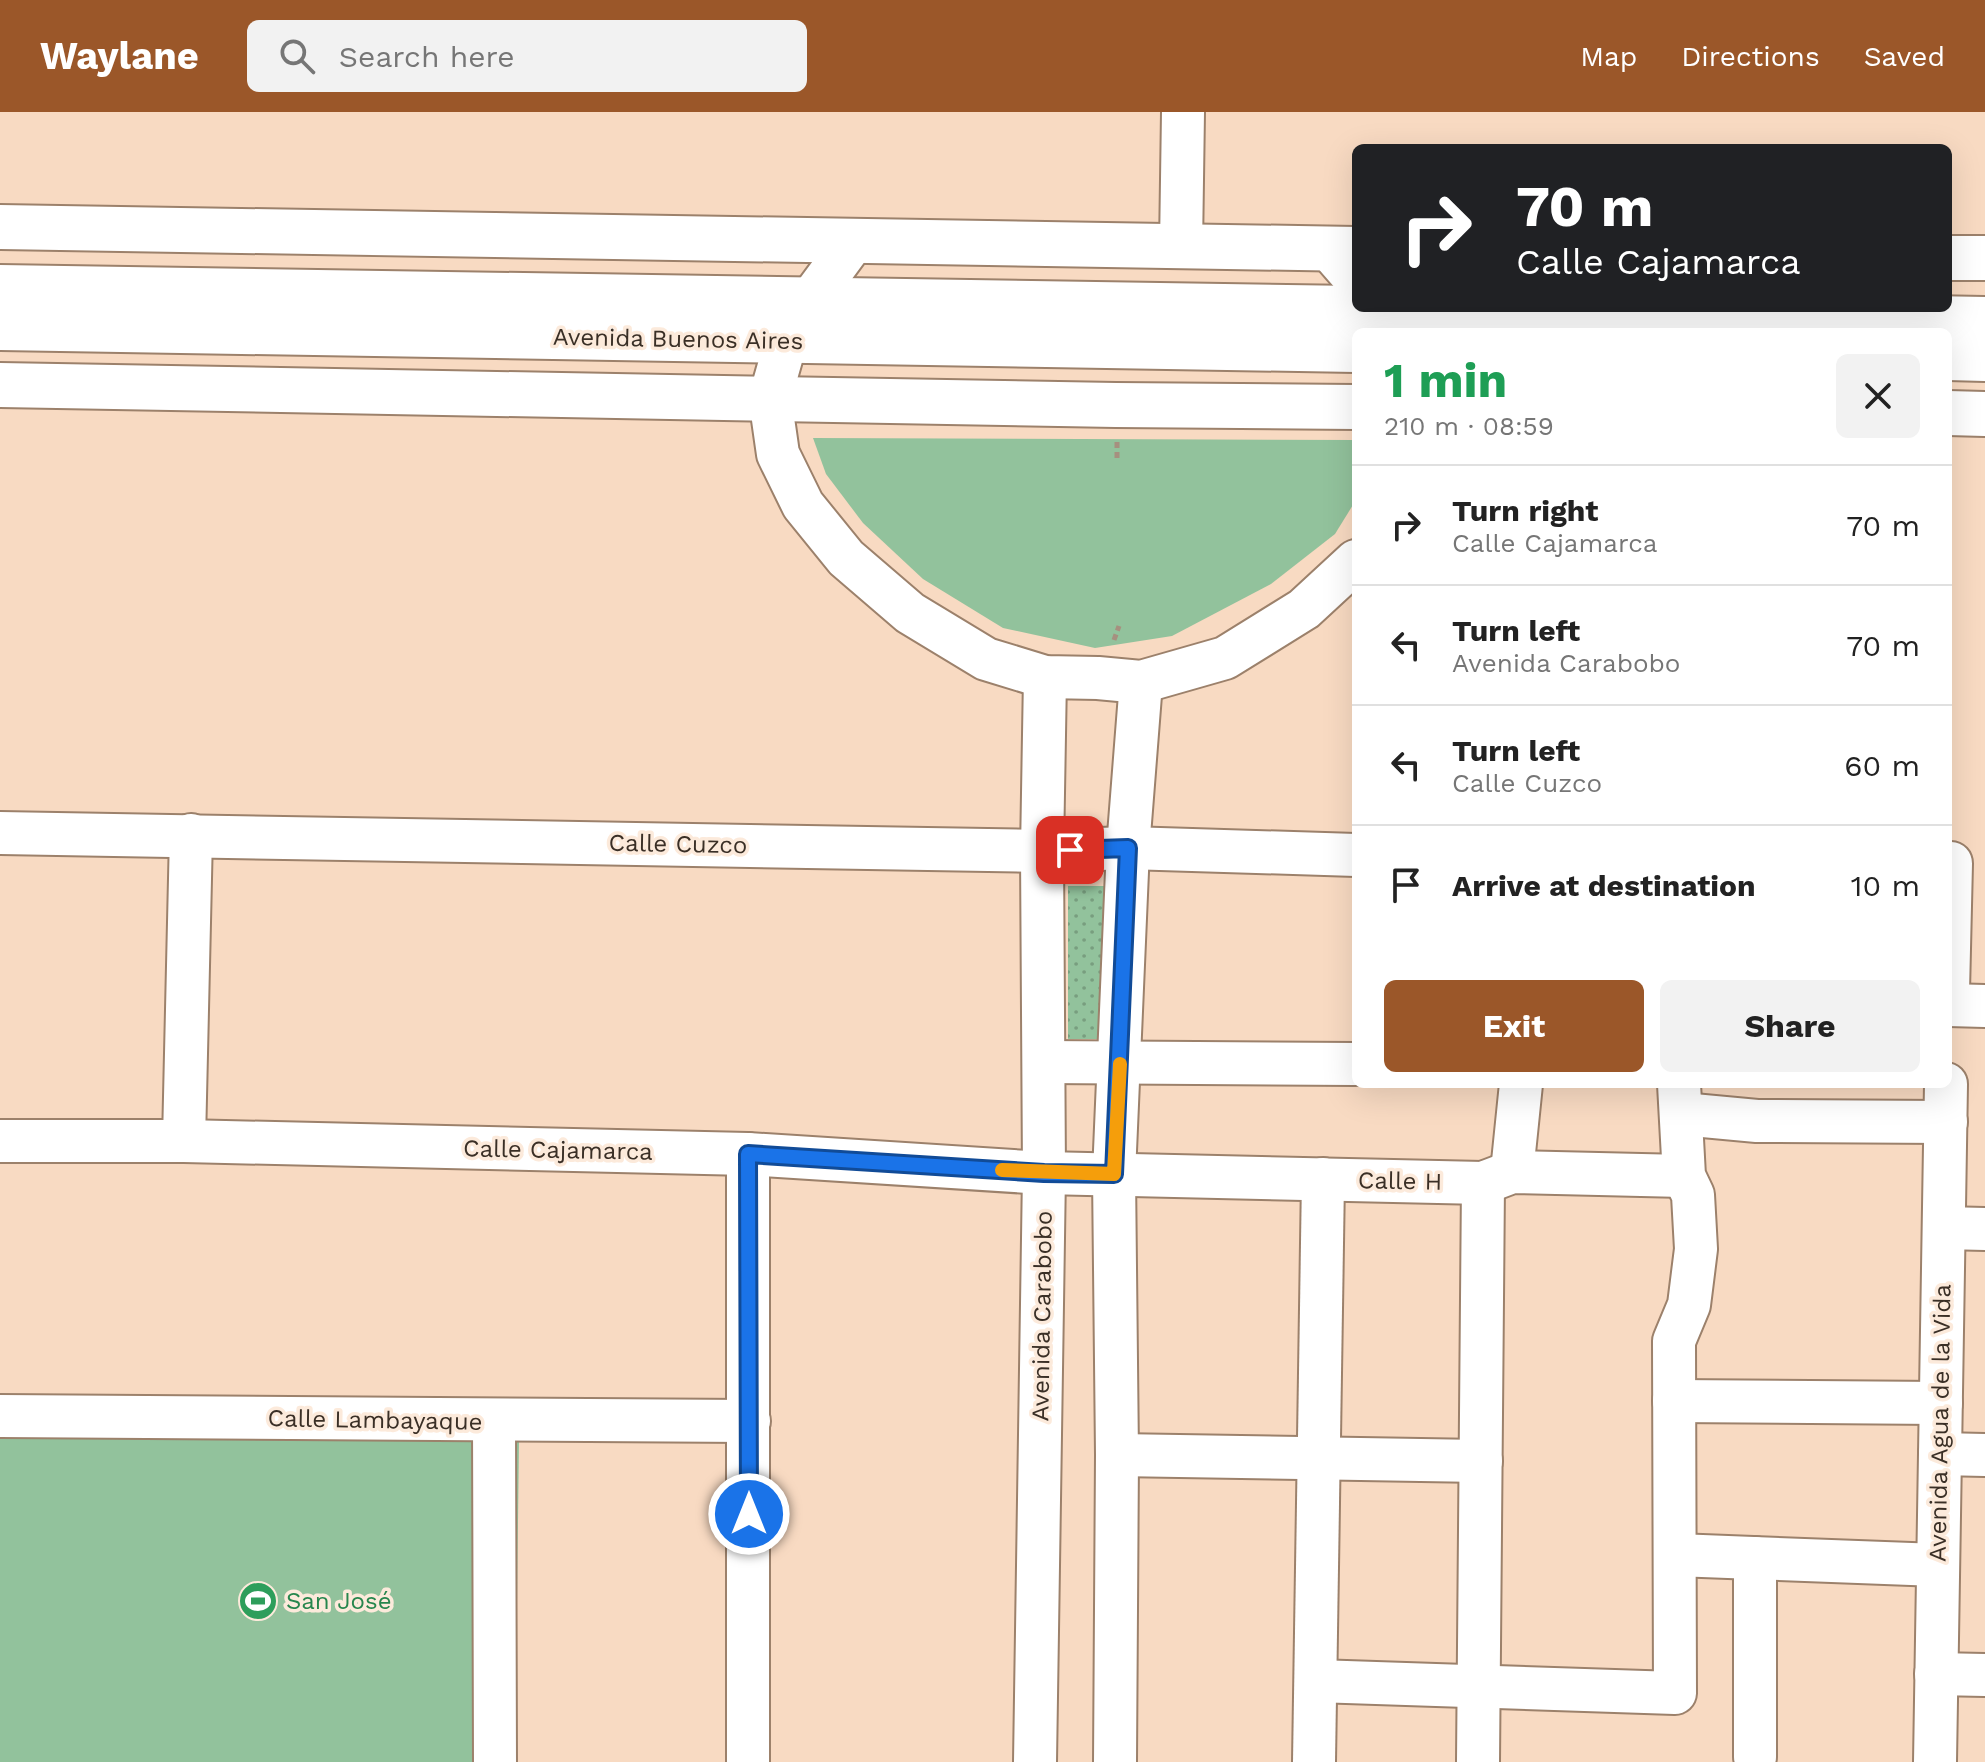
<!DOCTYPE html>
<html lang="en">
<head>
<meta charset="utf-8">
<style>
	:root { --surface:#fff; --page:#f2f2f2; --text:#222; --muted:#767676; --line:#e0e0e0; --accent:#9b5729 }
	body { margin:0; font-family:"Work Sans",sans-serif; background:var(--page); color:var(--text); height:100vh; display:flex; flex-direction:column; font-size:30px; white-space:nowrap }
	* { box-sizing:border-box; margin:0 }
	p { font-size:26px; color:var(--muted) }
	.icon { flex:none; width:44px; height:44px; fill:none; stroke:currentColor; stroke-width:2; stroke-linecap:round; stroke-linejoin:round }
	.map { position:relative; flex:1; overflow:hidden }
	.sheet { position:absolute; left:1352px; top:216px; width:600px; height:760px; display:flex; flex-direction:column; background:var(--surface); border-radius:12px; box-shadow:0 8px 32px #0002 }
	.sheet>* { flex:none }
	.top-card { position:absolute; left:1352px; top:32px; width:600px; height:168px; border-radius:12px; box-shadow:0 8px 32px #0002; background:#202124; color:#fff; overflow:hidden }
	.pin { position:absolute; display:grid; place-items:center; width:68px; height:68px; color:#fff; margin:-34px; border-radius:16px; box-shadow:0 4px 12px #0006 }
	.me { position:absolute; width:88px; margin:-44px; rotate:0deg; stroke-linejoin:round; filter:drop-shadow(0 0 6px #0008) }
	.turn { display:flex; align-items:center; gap:28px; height:168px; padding:0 32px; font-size:36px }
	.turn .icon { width:104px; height:104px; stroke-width:2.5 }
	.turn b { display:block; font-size:56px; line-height:68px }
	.round { display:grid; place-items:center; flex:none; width:84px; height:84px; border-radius:12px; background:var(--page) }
	.headline { display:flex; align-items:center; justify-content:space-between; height:136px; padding:0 32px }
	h1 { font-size:48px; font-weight:700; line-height:60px; color:#1e9e55 }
	.action { display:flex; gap:16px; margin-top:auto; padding:16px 32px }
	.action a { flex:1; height:92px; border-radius:12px; background:var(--accent); color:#fff; font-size:32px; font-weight:700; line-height:92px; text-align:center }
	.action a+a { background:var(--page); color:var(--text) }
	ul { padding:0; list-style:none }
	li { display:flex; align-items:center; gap:24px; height:120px; padding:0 32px; border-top:2px solid var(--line) }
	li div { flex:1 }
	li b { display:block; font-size:30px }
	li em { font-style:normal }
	header { display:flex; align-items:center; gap:48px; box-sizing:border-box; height:112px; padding:0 40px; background:var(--accent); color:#fff }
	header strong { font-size:38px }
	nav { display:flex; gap:44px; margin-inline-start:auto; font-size:28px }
	.search { width:560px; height:72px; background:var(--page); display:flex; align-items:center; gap:20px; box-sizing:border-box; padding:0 28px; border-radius:12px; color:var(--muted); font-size:30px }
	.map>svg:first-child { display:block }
	.grass { fill:url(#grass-dots) }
	.park { fill:#92c29c }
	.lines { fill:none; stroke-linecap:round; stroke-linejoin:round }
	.minor-casing { stroke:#9c816b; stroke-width:46 }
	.major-casing { stroke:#9c816b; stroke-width:48 }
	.highway-casing { stroke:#9c816b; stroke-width:48 }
	.path { stroke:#a6907f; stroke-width:5; stroke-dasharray:6 4; stroke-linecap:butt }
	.minor { stroke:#fff; stroke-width:42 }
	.major { stroke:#fff; stroke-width:44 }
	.highway { stroke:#fff; stroke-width:44 }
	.route-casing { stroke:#114b97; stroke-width:20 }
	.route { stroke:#1a73e8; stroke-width:14 }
	.slow { stroke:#f59e0b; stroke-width:14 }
	.labels { text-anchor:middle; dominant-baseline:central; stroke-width:7; stroke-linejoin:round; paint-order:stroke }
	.street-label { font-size:24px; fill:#3a2f26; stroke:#fceadb }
	.leisure-label { font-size:24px; fill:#27864d; stroke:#fceadb; text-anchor:start }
</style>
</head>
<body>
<header>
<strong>Waylane</strong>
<div class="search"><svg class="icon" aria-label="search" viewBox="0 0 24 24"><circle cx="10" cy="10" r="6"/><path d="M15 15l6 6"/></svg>Search here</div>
<nav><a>Map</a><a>Directions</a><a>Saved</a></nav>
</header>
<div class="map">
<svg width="1985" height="1650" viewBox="0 0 1985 1650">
	<defs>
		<pattern id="grass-dots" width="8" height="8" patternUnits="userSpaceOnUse" patternTransform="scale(2)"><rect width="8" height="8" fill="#92c29c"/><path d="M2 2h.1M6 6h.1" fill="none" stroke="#789e7f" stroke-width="1.8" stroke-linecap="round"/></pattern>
	</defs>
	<rect width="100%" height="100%" fill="#f8dac2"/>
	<path class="grass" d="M1068 774H1108L1107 927H1068Z"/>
	<g class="park">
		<path d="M813 326 1356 328V388L1335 422 1271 472 1172 524 1095 536 1003 516 923 467 863 411 826 362Z"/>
		<path d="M0 1319 519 1329 515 1650H0Z"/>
	</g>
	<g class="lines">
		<g class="minor-casing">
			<g id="minor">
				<path d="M853 130 811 187 786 229 770 286 778 342 803 393 846 446 910 501 986 547 1045 565 1098 566 1141 570 1225 546 1304 497 1356 449"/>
				<path d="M1181 135 1183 0"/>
				<path d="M1329 137 1356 168"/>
				<path d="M0 721 1042 739 1128 736 1356 743"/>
				<path d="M1948 879 1951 751"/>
				<path d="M1948 893 1985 894"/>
				<path d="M1044 950 1356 952"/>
				<path d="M1682 1002 1757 1009 1946 1010"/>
				<path d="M0 1029H184L748 1042 1044 1061 1483 1071 1512 1060 1684 1064"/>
				<path d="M184 1029 191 723"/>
				<path d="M748 1042V1650"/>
				<path d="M1512 1060 1521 972"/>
				<path d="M1944 1116 1985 1117"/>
				<path d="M1674 1289 1941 1291"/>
				<path d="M0 1304 749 1309"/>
				<path d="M494 1309 495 1650"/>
				<path d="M1940 1342 1985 1343"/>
				<path d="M1117 1343 1481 1349"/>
				<path d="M1676 1443 1938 1453"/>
				<path d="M1755 1446V1645"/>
				<path d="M1936 1562 1985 1563"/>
				<path d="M1316 1569 1675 1581 1674 1229 1689 1193 1696 1137 1693 1083 1684 1064 1679 972"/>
				<path d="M1035 1650 1044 1061 1042 739 1045 565"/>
				<path d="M1115 1650 1117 1343 1114 1062 1128 736 1141 570"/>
				<path d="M1314 1650 1323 1067"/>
				<path d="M1478 1650 1483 1071"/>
				<path d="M1935 1650 1946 972"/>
			</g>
		</g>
		<g class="major-casing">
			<g id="major">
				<path d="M0 115 1356 137"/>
				<path d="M1948 146H1985"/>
				<path d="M0 273 1116 293 1356 295"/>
				<path d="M1948 301 1985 302"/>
			</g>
		</g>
		<g class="highway-casing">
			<g id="highway">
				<path d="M0 175 1356 196"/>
				<path d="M1360 196 1985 207"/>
				<path d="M0 216 1356 238"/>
				<path d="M1948 246 1985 247"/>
			</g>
		</g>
		<g class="path">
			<path d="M1117 330V349"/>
			<path d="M1114 528 1119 514"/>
		</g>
		<use href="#minor" class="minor"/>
		<use href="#major" class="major"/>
		<use href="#highway" class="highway"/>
	</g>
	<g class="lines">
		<g class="route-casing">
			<path id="route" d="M749 1402 748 1042 1044 1061 1114 1062 1128 736 1070 738"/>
		</g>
		<use href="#route" class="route"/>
		<path class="slow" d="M1002 1058 1114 1062 1120 952"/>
	</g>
	<defs>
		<g id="stadium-disc" transform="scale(2)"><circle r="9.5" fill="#2e9e5b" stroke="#fceadb"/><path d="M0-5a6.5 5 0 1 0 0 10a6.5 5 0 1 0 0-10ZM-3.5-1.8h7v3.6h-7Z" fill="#fff"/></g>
	</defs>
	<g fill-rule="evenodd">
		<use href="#stadium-disc" x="258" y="1489"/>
	</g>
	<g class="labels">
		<g class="street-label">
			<text transform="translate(678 227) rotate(1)">Avenida Buenos Aires</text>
			<text transform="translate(678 732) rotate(1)">Calle Cuzco</text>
			<text transform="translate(558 1038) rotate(1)">Calle Cajamarca</text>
			<text transform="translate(1400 1069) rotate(1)">Calle H</text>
			<text transform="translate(1042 1204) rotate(-89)">Avenida Carabobo</text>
			<text transform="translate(375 1308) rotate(1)">Calle Lambayaque</text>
			<text transform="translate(1940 1311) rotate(-89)">Avenida Agua de la Vida</text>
		</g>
		<g class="leisure-label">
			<text x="286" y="1489">San José</text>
		</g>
	</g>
</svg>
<div class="pin" style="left:1070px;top:738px;background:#d93025"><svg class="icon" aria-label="arrive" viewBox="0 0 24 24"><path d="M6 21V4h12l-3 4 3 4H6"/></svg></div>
<svg class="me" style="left:749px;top:1402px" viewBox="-20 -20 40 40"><circle r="17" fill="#1a73e8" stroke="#fff" stroke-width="3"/><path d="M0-11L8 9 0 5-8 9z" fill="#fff"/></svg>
<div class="top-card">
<div class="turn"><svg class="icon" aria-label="right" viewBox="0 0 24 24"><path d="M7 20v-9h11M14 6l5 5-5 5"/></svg><div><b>70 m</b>Calle Cajamarca</div></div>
</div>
<section class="sheet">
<div class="headline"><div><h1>1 min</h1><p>210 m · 08:59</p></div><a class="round"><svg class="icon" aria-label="close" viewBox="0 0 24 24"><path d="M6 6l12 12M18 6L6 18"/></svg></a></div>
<ul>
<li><svg class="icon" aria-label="right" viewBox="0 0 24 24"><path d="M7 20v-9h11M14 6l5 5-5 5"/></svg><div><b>Turn right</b><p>Calle Cajamarca</p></div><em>70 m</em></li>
<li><svg class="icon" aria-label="left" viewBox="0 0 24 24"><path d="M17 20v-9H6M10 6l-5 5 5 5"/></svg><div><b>Turn left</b><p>Avenida Carabobo</p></div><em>70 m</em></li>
<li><svg class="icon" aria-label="left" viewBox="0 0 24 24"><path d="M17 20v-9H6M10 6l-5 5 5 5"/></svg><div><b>Turn left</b><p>Calle Cuzco</p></div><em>60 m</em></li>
<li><svg class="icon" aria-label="arrive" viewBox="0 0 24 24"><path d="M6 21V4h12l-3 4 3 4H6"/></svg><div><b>Arrive at destination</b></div><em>10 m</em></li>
</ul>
<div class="action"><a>Exit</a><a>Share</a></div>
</section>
</div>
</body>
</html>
